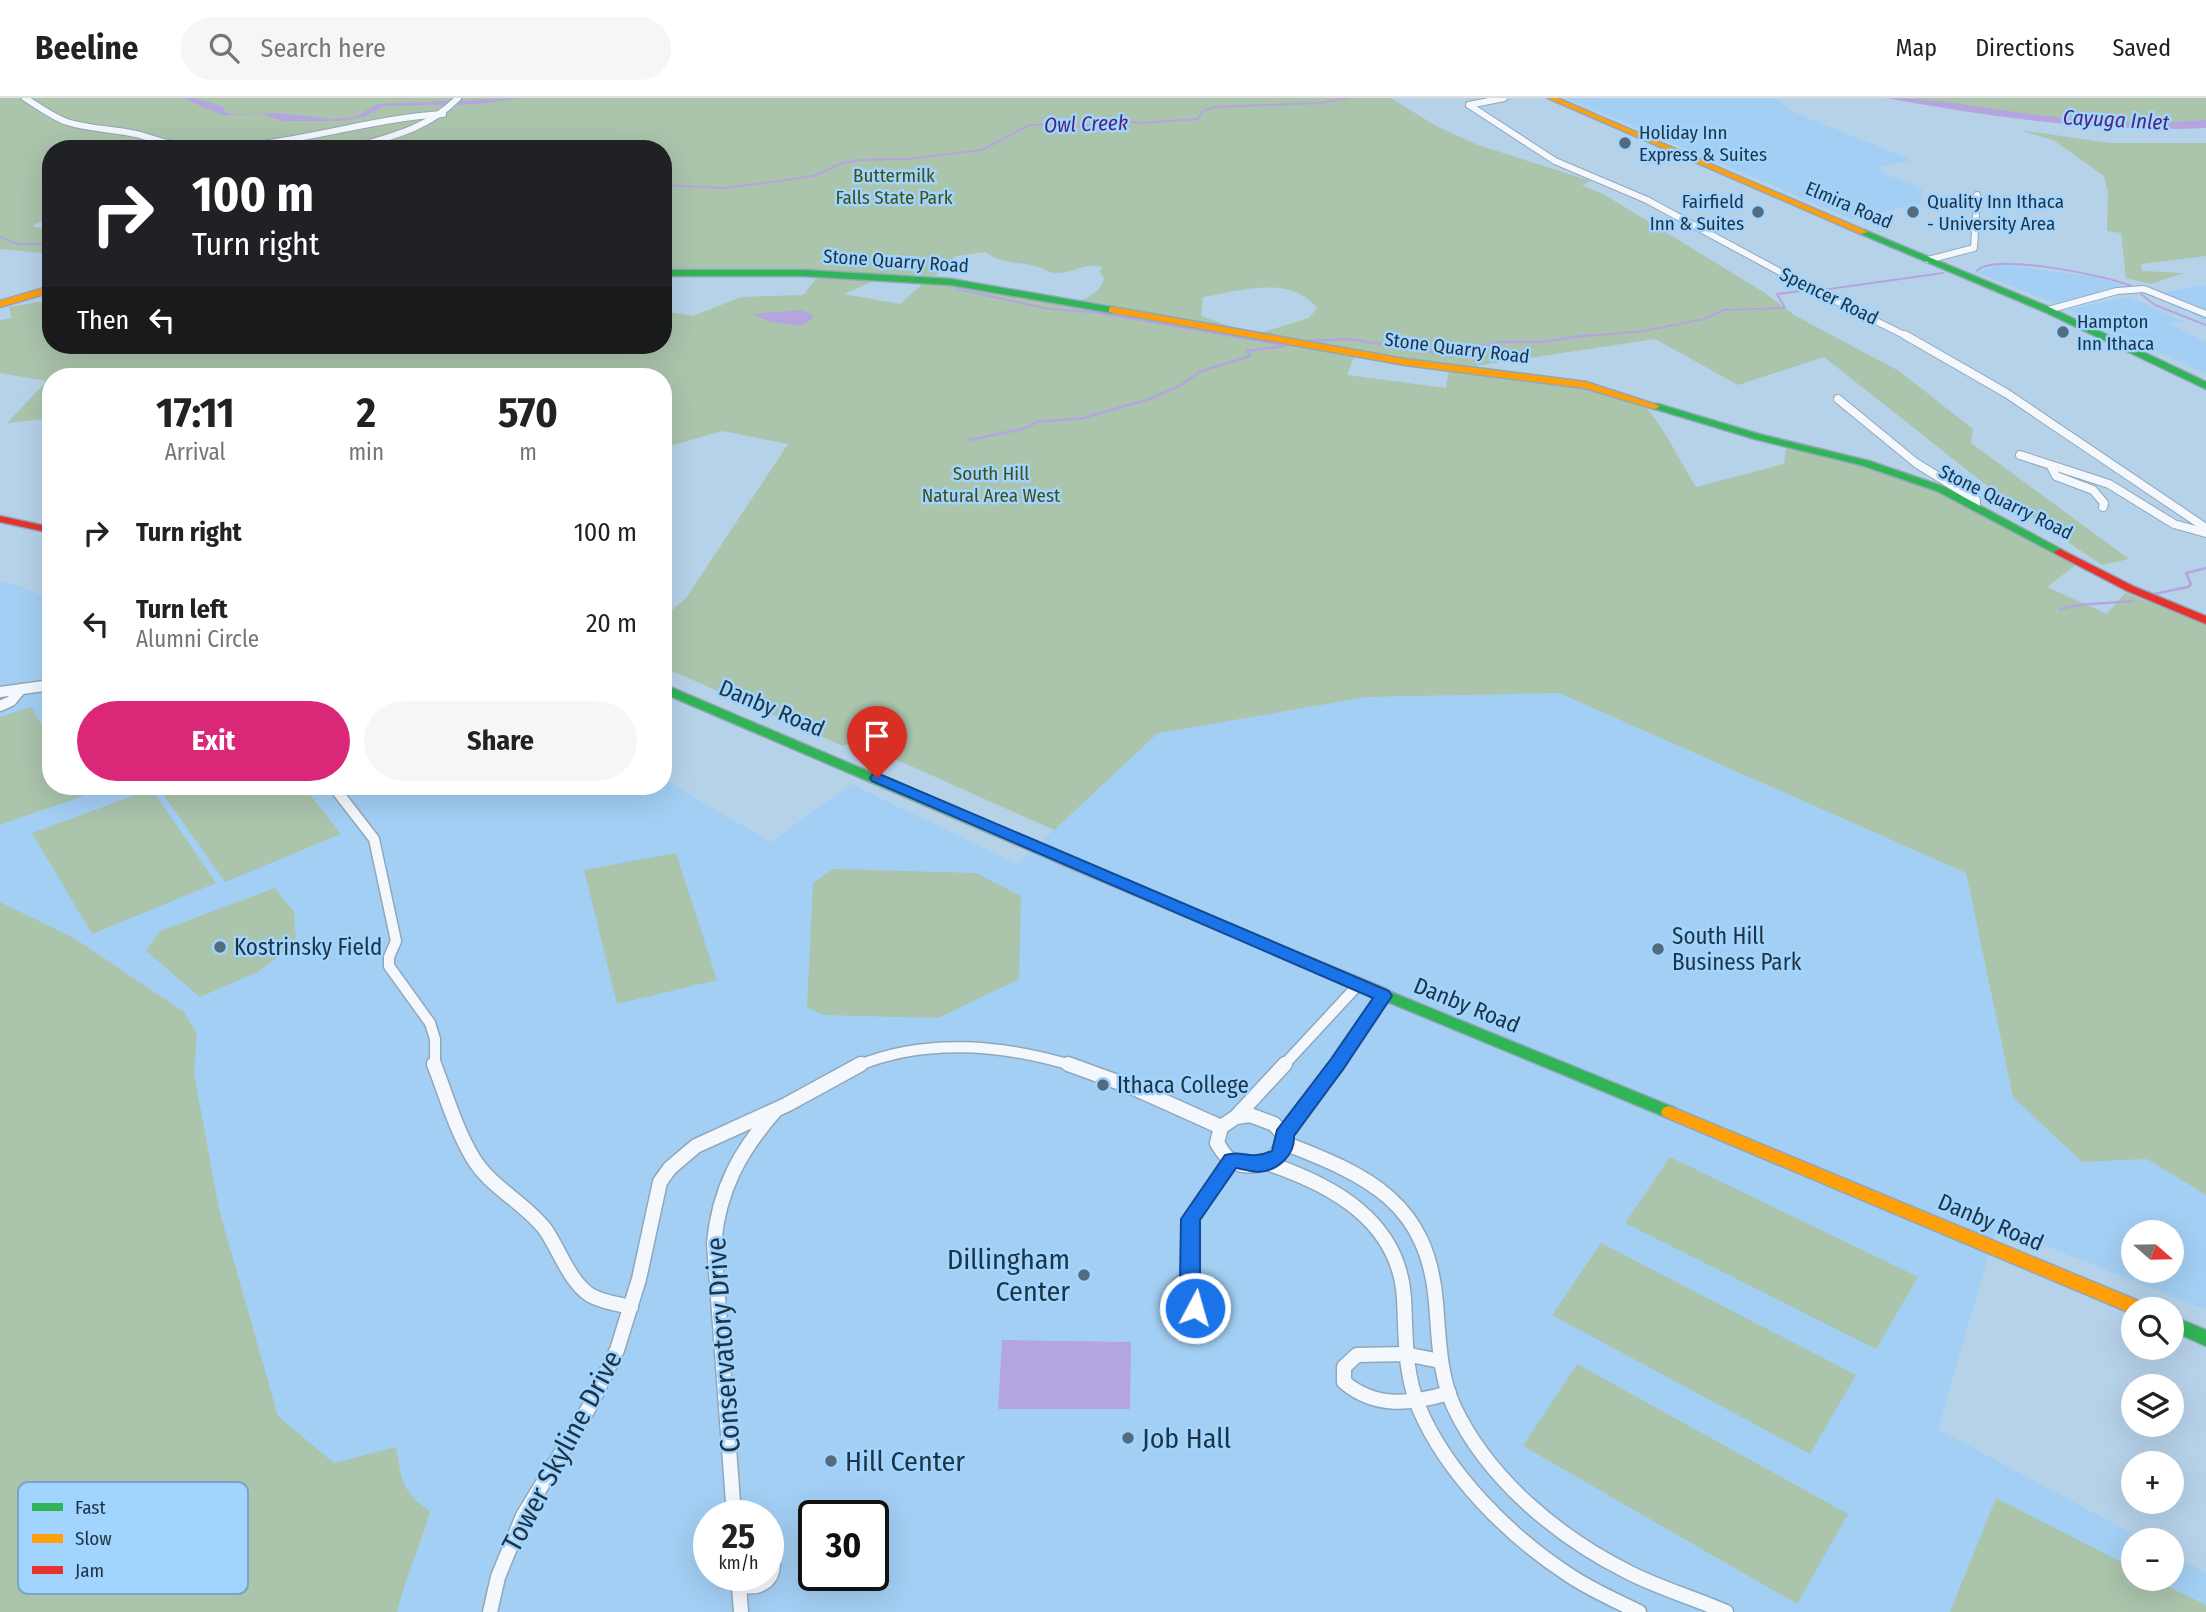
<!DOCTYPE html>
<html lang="en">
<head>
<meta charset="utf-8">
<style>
	:root { --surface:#fff; --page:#f6f6f6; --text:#222; --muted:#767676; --line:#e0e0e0; --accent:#db2777 }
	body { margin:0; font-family:"Fira Sans Condensed",sans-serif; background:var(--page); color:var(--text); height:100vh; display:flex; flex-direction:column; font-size:26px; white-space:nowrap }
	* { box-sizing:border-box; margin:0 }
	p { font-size:23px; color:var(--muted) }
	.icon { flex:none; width:38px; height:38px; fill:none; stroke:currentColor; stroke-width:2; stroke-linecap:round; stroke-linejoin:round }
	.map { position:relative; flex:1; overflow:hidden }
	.side { position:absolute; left:42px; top:270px; width:630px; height:427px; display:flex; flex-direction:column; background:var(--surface); border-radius:28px; box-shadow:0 7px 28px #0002 }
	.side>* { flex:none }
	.hud { position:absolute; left:42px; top:42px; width:630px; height:214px; border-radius:28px; box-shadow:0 7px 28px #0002; background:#202124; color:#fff; overflow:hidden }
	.needle { width:46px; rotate:110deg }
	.buttons { position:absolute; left:2121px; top:1122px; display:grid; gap:14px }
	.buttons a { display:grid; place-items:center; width:63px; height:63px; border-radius:50%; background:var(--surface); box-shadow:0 7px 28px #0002; font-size:35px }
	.speed { position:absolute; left:693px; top:1402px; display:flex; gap:14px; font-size:35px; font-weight:700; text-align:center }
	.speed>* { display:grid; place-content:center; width:91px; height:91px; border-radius:50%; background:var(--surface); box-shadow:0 7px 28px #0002; line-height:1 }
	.speed small { font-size:18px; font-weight:400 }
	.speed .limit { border:4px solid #111; border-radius:10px; background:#fff; color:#111 }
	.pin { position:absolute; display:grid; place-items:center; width:60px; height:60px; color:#fff; margin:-72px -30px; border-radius:50% 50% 50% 0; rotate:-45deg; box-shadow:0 0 7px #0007 }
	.pin .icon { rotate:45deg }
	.me { position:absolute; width:77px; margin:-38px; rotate:6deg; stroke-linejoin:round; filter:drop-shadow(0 0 5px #0008) }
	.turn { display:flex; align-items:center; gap:24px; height:147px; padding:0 35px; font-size:32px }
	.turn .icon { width:91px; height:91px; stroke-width:2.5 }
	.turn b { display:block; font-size:49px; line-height:60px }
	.then { display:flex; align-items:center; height:66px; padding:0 35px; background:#0003; gap:14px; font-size:26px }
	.eta { display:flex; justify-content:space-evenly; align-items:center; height:119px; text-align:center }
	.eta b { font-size:42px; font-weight:700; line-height:49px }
	.action { display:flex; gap:14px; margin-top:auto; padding:14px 35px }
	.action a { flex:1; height:80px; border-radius:42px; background:var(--accent); color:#fff; font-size:28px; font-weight:700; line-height:80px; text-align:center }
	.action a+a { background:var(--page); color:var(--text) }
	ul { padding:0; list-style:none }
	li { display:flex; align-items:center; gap:21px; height:91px; padding:0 35px }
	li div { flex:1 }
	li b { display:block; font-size:26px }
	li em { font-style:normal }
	header { display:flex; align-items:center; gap:42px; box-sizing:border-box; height:98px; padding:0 35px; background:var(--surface); border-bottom:2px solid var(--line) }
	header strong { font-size:33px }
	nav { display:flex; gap:38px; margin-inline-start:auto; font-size:24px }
	.search { width:490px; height:63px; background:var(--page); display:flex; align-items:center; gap:18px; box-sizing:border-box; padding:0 24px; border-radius:38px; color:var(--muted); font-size:26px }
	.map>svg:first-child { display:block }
	.built { fill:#a3cff4; fill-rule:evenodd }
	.green { fill:#abc4ac }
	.water { fill:#b4a5e0 }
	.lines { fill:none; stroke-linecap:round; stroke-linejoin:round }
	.stream-far1 { stroke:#b4a5e0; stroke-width:2 }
	.stream { stroke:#b4a5e0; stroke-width:2.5 }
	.street-far3-casing { stroke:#91a7b9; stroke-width:8 }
	.street-far2-casing { stroke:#91a7b9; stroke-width:10 }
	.street-far1-casing { stroke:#91a7b9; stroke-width:13 }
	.street-casing { stroke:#91a7b9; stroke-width:17 }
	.fast-casing { stroke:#91a7b9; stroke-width:3 }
	.slow-casing { stroke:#91a7b9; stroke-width:3 }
	.jam-casing { stroke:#91a7b9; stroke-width:3 }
	.street-far3 { stroke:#f4f8fc; stroke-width:6 }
	.street-far2 { stroke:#f4f8fc; stroke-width:8 }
	.street-far1 { stroke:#f4f8fc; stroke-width:10 }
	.street { stroke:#f4f8fc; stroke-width:14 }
	.fast { fill:#30b455; fill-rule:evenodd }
	.slow { fill:#ff9f0a; fill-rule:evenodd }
	.jam { fill:#e5322d; fill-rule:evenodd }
	.route { fill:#1a73e8; stroke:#114b97; stroke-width:2 }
	.poi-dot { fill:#536b7d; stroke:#a1d4fe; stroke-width:2.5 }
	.labels { text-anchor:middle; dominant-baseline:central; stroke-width:5; stroke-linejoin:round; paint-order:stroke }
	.far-poi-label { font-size:19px; fill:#1e3343; stroke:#a1d4fe; text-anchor:start }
	.far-park-label { font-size:19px; fill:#405017; stroke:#a1d4fe }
	.far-street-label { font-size:19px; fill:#1e3343; stroke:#a1d4fe }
	.far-water-label { font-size:21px; font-style:italic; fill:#50247a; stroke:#a1d4fe }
	.street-label { font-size:23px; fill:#1e3343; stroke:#a1d4fe }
	.poi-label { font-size:23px; fill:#1e3343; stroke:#a1d4fe; text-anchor:start }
	.near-poi-label { font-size:28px; fill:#1e3343; stroke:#a1d4fe; text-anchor:start }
	.near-street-label { font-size:28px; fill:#1e3343; stroke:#a1d4fe }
	.key { fill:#a1d4fe; stroke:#7aa4c6; stroke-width:2 }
	.key-label { font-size:19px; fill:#1e3343 }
</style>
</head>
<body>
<header>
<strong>Beeline</strong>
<div class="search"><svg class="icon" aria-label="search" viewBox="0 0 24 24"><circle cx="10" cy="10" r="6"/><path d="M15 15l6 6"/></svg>Search here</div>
<nav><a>Map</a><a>Directions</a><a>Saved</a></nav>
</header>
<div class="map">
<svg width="2206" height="1514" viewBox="0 0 2206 1514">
	<rect width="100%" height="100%" fill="#b6d2e9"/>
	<g class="built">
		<path d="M1566 0 1778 1 1791 13 1912 62 1881 69 1878 73 1922 91 1920 106 1852 121Z"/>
		<path d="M2002 167 2096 179 2125 188 2056 206 1977 174Z"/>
		<path d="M2199 187 2206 188V222L2150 198Z"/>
		<path d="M2129 199 2183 223 2169 226 2206 244V276L2068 211Z"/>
		<path d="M0 483 22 489 51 502V688H663V681L771 744 851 686 1017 766 1158 635 1368 599 1559 595 1966 775 2013 999 2082 1064 2147 1061 2206 1097V1212L1997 1128 1938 1331 2144 1442H2133V1480H2172V1457L2206 1475V1514H397L405 1479 423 1440 430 1413 413 1402 403 1387 396 1349 334 1365 278 1318 219 1111 194 975 197 935 184 914 74 840 0 804ZM2133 1134H2172V1172H2133ZM709 1418H768V1477H709ZM814 1418H873V1477H814Z"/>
	</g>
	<g class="green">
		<path d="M0 0H1391L1436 28 1478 47 1591 83 1582 87 1605 97 1765 195 1794 217 1899 273 1973 331 1971 345 2129 461 2102 467 2000 398 1824 259 1738 287 1655 241 1475 268 1413 261 1260 235 1309 220 1317 210C1291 176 1238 193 1203 199L1201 218 1238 231 1082 202C1093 197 1100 193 1104 181L1100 173 1103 169C1080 165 1077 174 1060 175 1050 176 1047 172 1039 169 1020 163 1002 167 986 154L956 158 935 178 793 172H663V51H51V118L32 128 51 133V156L0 151Z"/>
		<path d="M1900 0H2206V26H2105Z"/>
		<path d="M2019 32 2110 45H2206V158L2141 166 2142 173 2183 175 2151 186 2126 180 2121 135 2107 133 2108 95 2104 78 2053 42Z"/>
		<path d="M818 178 878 181 844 196 900 206 926 183 1354 258 1347 277 1446 290 1449 272C1486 276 1626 286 1648 312 1667 334 1680 364 1696 389L1784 366 1786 350 1832 359 1947 397 2076 467 2047 489 2107 516 2125 495 2206 527V1097L2147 1061 2082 1064 2013 999 1966 775 1559 595 1368 599 1158 635 1054 732 855 643 843 648 663 569V520L686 500 788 346 722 333 663 350V278H51V320L7 325 47 283 0 275V222L12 220 9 209 51 202V247H663V213L693 218 741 199 803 197Z"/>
		<path d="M31 609 51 642V688H77L83 698 0 727V619Z"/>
		<path d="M163 688H303L341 736 225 784 158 689Z"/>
		<path d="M152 691 216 785 92 836 32 735Z"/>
		<path d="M676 755 717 882 617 906 584 772Z"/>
		<path d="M833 771 976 775 1021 798 1019 881 938 920 823 917 807 909 813 785Z"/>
		<path d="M275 790 294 814 296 845 258 874 200 899 146 853 160 833Z"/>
		<path d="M0 804 74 840 184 914 197 936 194 975 219 1111 278 1318 334 1365 396 1349C402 1381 401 1394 430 1413 421 1448 405 1479 397 1514H0Z"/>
		<path d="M1670 1059 1918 1179 1876 1251 1625 1125Z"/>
		<path d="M1601 1145 1856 1277 1810 1356 1552 1217Z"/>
		<path d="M1577 1266 1848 1416 1797 1506 1523 1348Z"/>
		<path d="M1996 1400 2133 1470V1480L2153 1481 2206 1507V1514H1950Z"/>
	</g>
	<g class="water">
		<path d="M194 0 224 9 225 14 232 16 277 15 334 21 357 18 378 6 520 0 481 6 384 8 364 19 342 23H282L261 16 223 17 184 1Z"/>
		<path d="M1886 0C1928 0 1967 7 2008 13 2073 22 2141 28 2206 22V30C2100 35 1991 19 1886 0Z"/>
		<path d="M802 212 811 216 813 220 801 228 771 224 752 216Z"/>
		<path d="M1002 1242 1131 1244 1130 1311H998Z"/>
	</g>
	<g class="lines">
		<g class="stream-far1">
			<path d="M663 87 724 90 814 78 842 65 860 62 910 61 982 52 1029 27H1101L1119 22 1140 25 1198 21 1203 13 1214 9 1320 5 1347 0"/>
			<path d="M0 139 17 146H51"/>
			<path d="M1977 173C1992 154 2108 178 2131 188"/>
			<path d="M956 191 1050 211 1092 214 1238 239"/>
			<path d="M1822 192 1943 175"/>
			<path d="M2141 196 2155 207 2206 227"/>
			<path d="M1575 239 1644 233 1704 221 1724 212 1785 210 1777 196 1808 192"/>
		</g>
		<g class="stream">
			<path d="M1228 237 1284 247"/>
			<path d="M1306 243 1348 241 1445 256 1500 244H1541L1587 237"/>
			<path d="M969 342 1023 331 1037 324 1083 320 1150 301 1183 286 1199 274 1250 258 1247 253 1286 248"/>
			<path d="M2154 496 2188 489 2191 486 2186 475 2206 470"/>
			<path d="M2060 511 2079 507 2133 503"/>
		</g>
		<g class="street-far3-casing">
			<g id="street-far3">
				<path d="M25 0C38 8 53 19 67 24 89 31 113 31 136 36 152 40 166 46 182 48 271 57 356 21 443 16"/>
				<path d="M1469 7 1555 63 1647 102 1806 188 1908 239"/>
				<path d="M1469 7 1504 0"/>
				<path d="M349 51C389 39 428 31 458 0"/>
				<path d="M1928 162 1974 150 1977 97"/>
				<path d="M2048 212 2117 193 2144 191 2206 216"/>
			</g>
		</g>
		<g class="street-far2-casing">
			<g id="street-far2">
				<path d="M1905 237 2006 295 2206 430"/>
				<path d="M1838 301 1916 365 1976 402V407"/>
				<path d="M2020 357 2109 386 2174 426 2206 435"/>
				<path d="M2051 368 2056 378 2093 392 2104 405 2103 409"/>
			</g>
		</g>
		<g class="street-far1-casing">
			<g id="street-far1">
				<path d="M0 594 51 587"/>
				<path d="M0 608 11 603 21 591"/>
				<path d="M333 688 374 741 396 843 389 859V868L430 925 435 941V968"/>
				<path d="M857 968C926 939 1005 947 1074 968"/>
				<path d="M1283 968 1358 887"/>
				<path d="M1337 968 1383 898"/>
			</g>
		</g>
		<g class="street-casing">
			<g id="street">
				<path d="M434 966C446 997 456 1032 473 1060 490 1089 524 1104 545 1131 559 1151 569 1183 590 1197 602 1204 617 1206 631 1209"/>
				<path d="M1068 966 1134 990 1221 1029"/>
				<path d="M1250 1017 1274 1026 1284 1037C1282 1062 1253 1076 1231 1062 1225 1059 1221 1051 1217 1045L1221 1029 1236 1019Z"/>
				<path d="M1236 1019 1285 966"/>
				<path d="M1284 1037 1338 966"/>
				<path d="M1284 1045C1370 1078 1428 1105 1436 1205 1439 1240 1439 1276 1454 1309 1488 1381 1558 1439 1628 1474 1659 1490 1694 1500 1726 1514"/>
				<path d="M1267 1065C1333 1087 1399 1123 1404 1200 1406 1238 1404 1274 1419 1310 1447 1376 1509 1438 1569 1477 1591 1492 1615 1502 1639 1514"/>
				<circle cx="1190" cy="1197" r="15"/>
				<path d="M1190 1184 1191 1121 1232 1062"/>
				<path d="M1440 1263 1405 1256 1357 1257 1344 1269V1284C1376 1311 1411 1306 1449 1295"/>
				<path d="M734 1418 714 1145C719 1091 740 1053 775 1013"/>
				<path d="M729 1477C750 1503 786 1481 768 1452"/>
				<path d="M739 1488 741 1514"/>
				<path d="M490 1514 498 1479 523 1418 591 1306 617 1252 639 1181 660 1084 670 1070 696 1048 786 1007 861 966"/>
			</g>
		</g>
		<g class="fast-casing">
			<g id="fast">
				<path d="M1864 132 2051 210 2206 284V291L2045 214 1861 136 1860 134Z"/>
				<path d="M663 172H804L951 181 1112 209 1116 212 1112 215 951 187 804 178H663Z"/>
				<path d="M1652 306H1658L1762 337 1869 363 1945 389 2066 454 2060 457 2056 456 1937 393 1861 367 1755 341 1652 310Z"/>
				<path d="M663 586 1081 764 1083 767 1076 771 1071 770 663 595Z"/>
				<path d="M1381 890 1675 1010 1677 1014 1675 1018H1663L1376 899 1373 895 1376 891Z"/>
				<path d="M2172 1218 2206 1232V1248L2172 1233Z"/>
			</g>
		</g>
		<g class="slow-casing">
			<g id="slow">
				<path d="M1548 0H1557L1868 134 1861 136Z"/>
				<path d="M51 188V194L0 209V203Z"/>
				<path d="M1112 209 1405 261 1586 284 1660 308 1655 311 1585 290 1405 267 1109 214V210Z"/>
				<path d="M1669 1008 2146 1206 2149 1211H2133V1216L1663 1018 1661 1014 1663 1010Z"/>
			</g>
		</g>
		<g class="jam-casing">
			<g id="jam">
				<path d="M0 418 51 429V435L0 424Z"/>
				<path d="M2060 451 2135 489 2206 518V526L2127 493 2056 456 2054 454Z"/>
				<path d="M1076 763 1386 891 1389 895 1386 899H1376L1071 770 1069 767 1071 764Z"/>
			</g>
		</g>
		<use href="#street-far3" class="street-far3"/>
		<use href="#street-far2" class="street-far2"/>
		<use href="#street-far1" class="street-far1"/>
		<use href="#street" class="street"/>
		<use href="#fast" class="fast"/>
		<use href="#slow" class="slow"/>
		<use href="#jam" class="jam"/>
	</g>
	<path class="route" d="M877 675 1389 893 1392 898 1344 970 1294 1038C1295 1057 1278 1073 1258 1074 1252 1074 1243 1071 1236 1070L1200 1122V1179L1211 1184 1217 1198 1211 1211 1195 1219 1188 1216 1185 1210 1197 1198 1183 1189 1180 1184 1181 1121 1225 1057C1243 1051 1249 1063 1272 1053L1277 1032 1331 961 1373 900 872 683 870 680 872 677Z"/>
	<g class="poi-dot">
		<circle cx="1625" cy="45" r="7"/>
		<circle cx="1758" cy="114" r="7"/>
		<circle cx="1913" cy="114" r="7"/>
		<circle cx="2063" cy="234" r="7"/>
		<circle cx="220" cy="849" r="7"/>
		<circle cx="1658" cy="851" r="7"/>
		<circle cx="1103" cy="987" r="7"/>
		<circle cx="1084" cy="1177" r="7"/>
		<circle cx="1128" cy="1340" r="7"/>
		<circle cx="831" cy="1363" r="7"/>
	</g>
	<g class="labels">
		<g class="far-poi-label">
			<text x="1639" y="34">Holiday Inn<tspan x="1639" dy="22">Express &amp; Suites</tspan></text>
			<text x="1744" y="103" text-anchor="end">Fairfield<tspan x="1744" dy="22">Inn &amp; Suites</tspan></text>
			<text x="1927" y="103">Quality Inn Ithaca<tspan x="1927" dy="22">- University Area</tspan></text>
			<text x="2077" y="223">Hampton<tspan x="2077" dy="22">Inn Ithaca</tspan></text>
		</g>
		<g class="far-park-label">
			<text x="894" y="77">Buttermilk<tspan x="894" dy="22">Falls State Park</tspan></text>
			<text x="991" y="375">South Hill<tspan x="991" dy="22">Natural Area West</tspan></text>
		</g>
		<g class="far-street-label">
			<text transform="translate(1849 107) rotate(23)">Elmira Road</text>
			<text transform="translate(896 163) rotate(4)">Stone Quarry Road</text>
			<text transform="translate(1829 198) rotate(26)">Spencer Road</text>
			<text transform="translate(1457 250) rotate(7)">Stone Quarry Road</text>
			<text transform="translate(2006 404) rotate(26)">Stone Quarry Road</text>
		</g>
		<g class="far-water-label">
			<text transform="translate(2116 22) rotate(3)">Cayuga Inlet</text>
			<text transform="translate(1086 26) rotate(-2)">Owl Creek</text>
		</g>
		<g class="street-label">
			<text transform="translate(772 610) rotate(23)">Danby Road</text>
			<text transform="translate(1467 907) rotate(22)">Danby Road</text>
			<text transform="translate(1991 1124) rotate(23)">Danby Road</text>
		</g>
		<g class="poi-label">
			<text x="1672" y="838">South Hill<tspan x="1672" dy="26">Business Park</tspan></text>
			<text x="234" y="849">Kostrinsky Field</text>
			<text x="1117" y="987">Ithaca College</text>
		</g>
		<g class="near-poi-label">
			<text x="1070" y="1161" text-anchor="end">Dillingham<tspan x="1070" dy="32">Center</tspan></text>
			<text x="1142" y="1340">Job Hall</text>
			<text x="845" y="1363">Hill Center</text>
		</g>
		<g class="near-street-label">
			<text transform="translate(723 1247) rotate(-94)">Conservatory Drive</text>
			<text transform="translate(562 1353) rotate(-62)">Tower Skyline Drive</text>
		</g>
	</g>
	<rect x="18" y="1384" width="230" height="112" rx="10" class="key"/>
	<rect x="32" y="1405" width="31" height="8" fill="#30b455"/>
	<rect x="32" y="1436" width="31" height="9" fill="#ff9f0a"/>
	<rect x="32" y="1468" width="31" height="8" fill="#e5322d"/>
	<g class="key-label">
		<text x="75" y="1416">Fast</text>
		<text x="75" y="1447">Slow</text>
		<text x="75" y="1479">Jam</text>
	</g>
</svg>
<div class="buttons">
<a><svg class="needle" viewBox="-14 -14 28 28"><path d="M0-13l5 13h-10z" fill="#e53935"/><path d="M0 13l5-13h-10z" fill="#767676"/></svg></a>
<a><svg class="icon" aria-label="search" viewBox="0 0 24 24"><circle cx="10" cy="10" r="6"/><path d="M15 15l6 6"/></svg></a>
<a><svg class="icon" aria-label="layers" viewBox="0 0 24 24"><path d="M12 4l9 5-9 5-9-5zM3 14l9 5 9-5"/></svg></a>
<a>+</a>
<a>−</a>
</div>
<div class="speed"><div>25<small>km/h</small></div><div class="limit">30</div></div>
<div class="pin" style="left:877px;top:680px;background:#d93025"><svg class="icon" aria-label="arrive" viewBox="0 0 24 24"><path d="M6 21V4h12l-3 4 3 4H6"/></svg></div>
<svg class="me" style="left:1195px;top:1210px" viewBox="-20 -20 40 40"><circle r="17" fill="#1a73e8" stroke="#fff" stroke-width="3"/><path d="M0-11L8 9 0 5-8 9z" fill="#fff"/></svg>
<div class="hud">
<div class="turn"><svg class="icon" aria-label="right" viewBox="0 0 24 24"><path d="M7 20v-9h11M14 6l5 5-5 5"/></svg><div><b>100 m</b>Turn right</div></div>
<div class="then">Then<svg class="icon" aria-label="left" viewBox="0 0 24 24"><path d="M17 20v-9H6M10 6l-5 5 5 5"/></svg></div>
</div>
<section class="side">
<div class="eta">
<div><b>17:11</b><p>Arrival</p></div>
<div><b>2</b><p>min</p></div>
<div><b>570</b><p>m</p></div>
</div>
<ul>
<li><svg class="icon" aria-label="right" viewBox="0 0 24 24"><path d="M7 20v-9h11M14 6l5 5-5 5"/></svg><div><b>Turn right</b></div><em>100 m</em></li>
<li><svg class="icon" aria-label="left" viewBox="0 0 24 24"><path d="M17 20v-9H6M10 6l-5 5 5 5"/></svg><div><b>Turn left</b><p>Alumni Circle</p></div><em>20 m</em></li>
</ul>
<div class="action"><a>Exit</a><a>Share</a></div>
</section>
</div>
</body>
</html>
